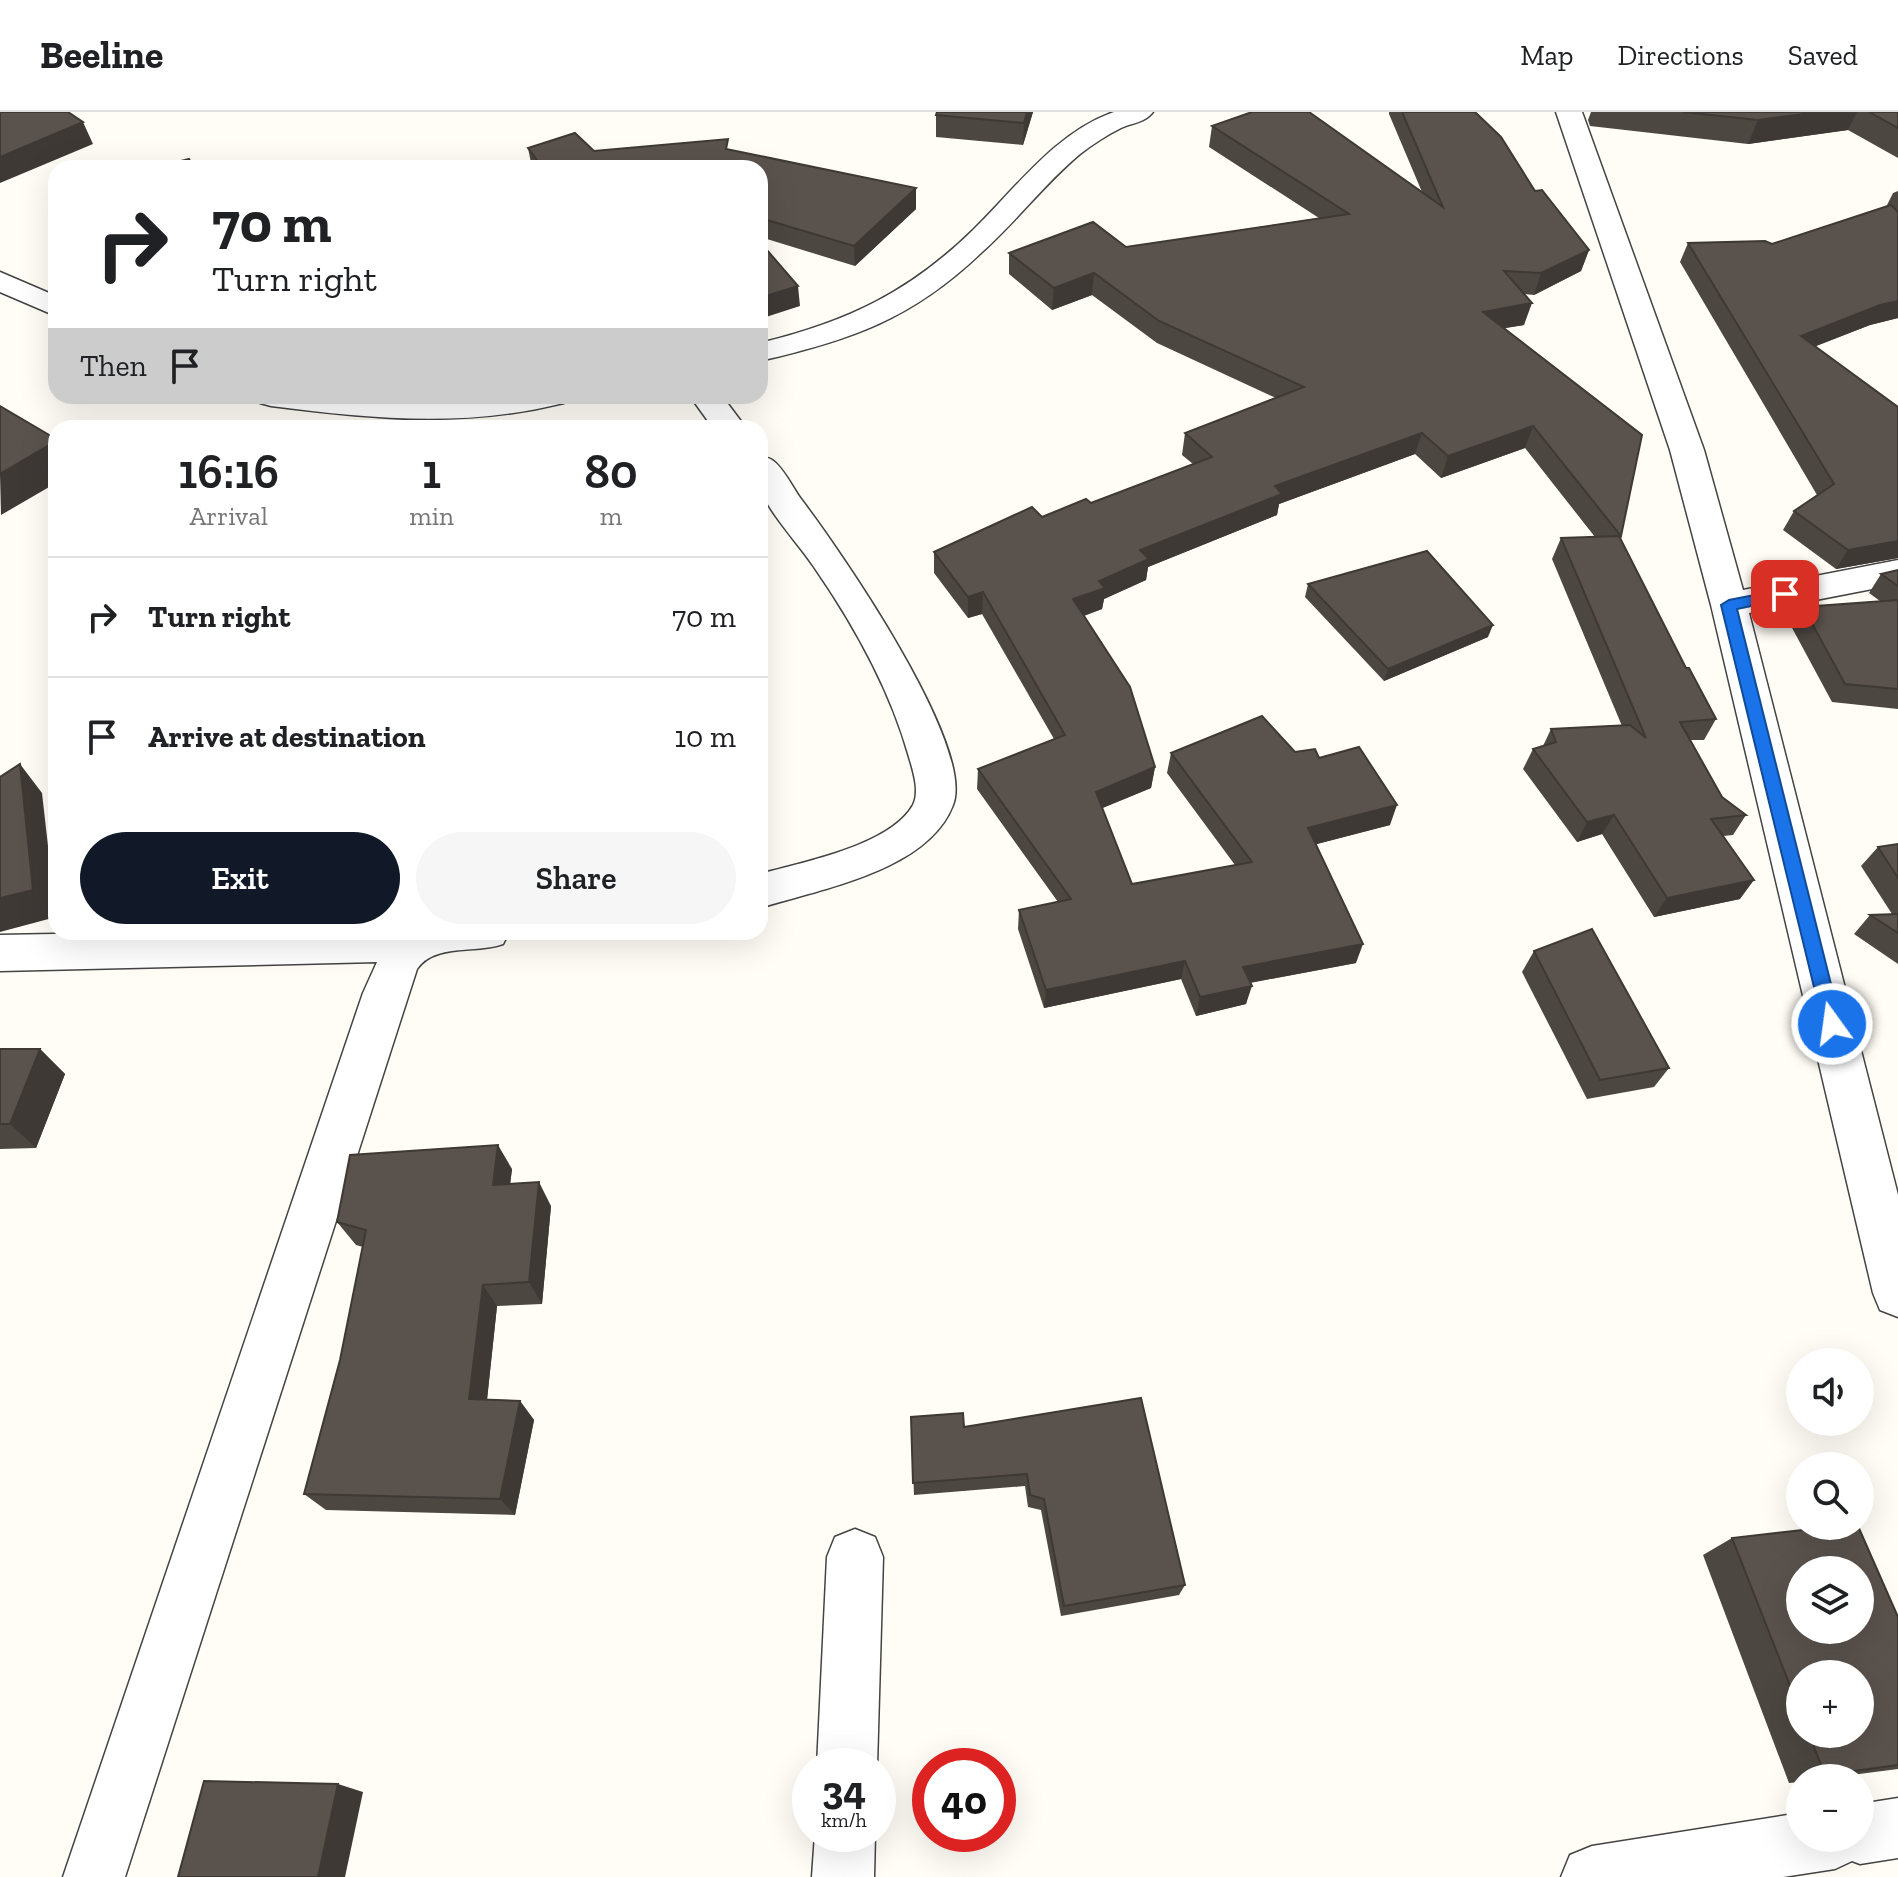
<!DOCTYPE html>
<html lang="en">
<head>
<meta charset="utf-8">
<style>
	:root { --surface:#fff; --page:#f6f6f6; --text:#202124; --muted:#757577; --line:#e0e0e0; --accent:#111827 }
	body { margin:0; font-family:"Zilla Slab",serif; background:var(--page); color:var(--text); height:100vh; display:flex; flex-direction:column; font-size:30px; white-space:nowrap }
	* { box-sizing:border-box; margin:0 }
	p { font-size:26px; color:var(--muted) }
	.icon { flex:none; width:44px; height:44px; fill:none; stroke:currentColor; stroke-width:2; stroke-linecap:round; stroke-linejoin:round }
	.map { position:relative; flex:1; overflow:hidden }
	.side { position:absolute; left:48px; top:308px; width:720px; height:520px; display:flex; flex-direction:column; background:var(--surface); border-radius:24px; box-shadow:0 8px 32px #0002 }
	.side>* { flex:none }
	.guide { position:absolute; left:48px; top:48px; width:720px; height:244px; border-radius:24px; box-shadow:0 8px 32px #0002; background:#fff; color:var(--text); overflow:hidden }
	.controls { position:absolute; left:1786px; top:1236px; display:grid; gap:16px }
	.controls a { display:grid; place-items:center; width:88px; height:88px; border-radius:50%; background:var(--surface); box-shadow:0 8px 32px #0002; font-size:40px }
	.speed { position:absolute; left:792px; top:1636px; display:flex; gap:16px; font-size:40px; font-weight:700; text-align:center }
	.speed>* { display:grid; place-content:center; width:104px; height:104px; border-radius:50%; background:var(--surface); box-shadow:0 8px 32px #0002; line-height:1 }
	.speed small { font-size:20px; font-weight:400 }
	.speed .limit { border:12px solid #d22; background:#fff; color:#111 }
	.pin { position:absolute; display:grid; place-items:center; width:68px; height:68px; color:#fff; margin:-34px; border-radius:16px; box-shadow:0 4px 12px #0006 }
	.me { position:absolute; width:88px; margin:-44px; rotate:346deg; stroke-linejoin:round; filter:drop-shadow(0 0 6px #0008) }
	.turn { display:flex; align-items:center; gap:28px; height:168px; padding:0 32px; font-size:36px }
	.turn .icon { width:104px; height:104px; stroke-width:2.5 }
	.turn b { display:block; font-size:56px; line-height:68px }
	.then { display:flex; align-items:center; height:76px; padding:0 32px; background:#0003; gap:16px; font-size:30px }
	.eta { display:flex; justify-content:space-evenly; align-items:center; height:136px; text-align:center }
	.eta b { font-size:48px; font-weight:600; line-height:56px }
	.action { display:flex; gap:16px; margin-top:auto; padding:16px 32px }
	.action a { flex:1; height:92px; border-radius:48px; background:var(--accent); color:#fff; font-size:32px; font-weight:600; line-height:92px; text-align:center }
	.action a+a { background:var(--page); color:var(--text) }
	ul { padding:0; list-style:none }
	li { display:flex; align-items:center; gap:24px; height:120px; padding:0 32px; border-top:2px solid var(--line) }
	li div { flex:1 }
	li b { display:block; font-size:30px }
	li em { font-style:normal }
	header { display:flex; align-items:center; gap:48px; box-sizing:border-box; height:112px; padding:0 40px; background:var(--surface); border-bottom:2px solid var(--line) }
	header strong { font-size:38px }
	nav { display:flex; gap:44px; margin-inline-start:auto; font-size:28px }
	.map>svg:first-child { display:block }
	.lines { fill:none; stroke-linecap:round; stroke-linejoin:round }
	.minor-casing { stroke:#444; stroke-width:3 }
	.minor { fill:#fff; fill-rule:evenodd }
	.wall { fill:#4d4742; fill-rule:evenodd }
	.shaded-wall { fill:#3f3936 }
	.building { fill:#5a524d; stroke:#3f3936; stroke-width:2; fill-rule:evenodd }
	.route { fill:#1a73e8; stroke:#114b97; stroke-width:2 }
</style>
</head>
<body>
<header>
<strong>Beeline</strong>
<nav><a>Map</a><a>Directions</a><a>Saved</a></nav>
</header>
<div class="map">
<svg width="1898" height="1765" viewBox="0 0 1898 1765">
	<rect width="100%" height="100%" fill="#fffdf5"/>
	<g class="lines">
		<g class="minor-casing">
			<g id="minor">
				<path d="M1114 0H1153C1146 10 1132 11 1121 16 1107 23 1093 32 1080 42 1044 72 1016 110 981 141 912 207 851 228 760 249V231C847 210 910 180 974 117 1016 76 1056 20 1114 0Z"/>
				<path d="M1556 0H1582L1704 338 1743 478 1898 448V472L1749 501 1898 1083V1205L1880 1198 1873 1181 1711 493 1670 338Z"/>
				<path d="M0 160 56 184V204L0 180Z"/>
				<path d="M255 284H344L415 289 495 284H569L564 291C463 316 373 307 271 294L260 291Z"/>
				<path d="M690 284H722L746 316H713Z"/>
				<path d="M760 345C764 346 768 345 772 348 783 355 793 376 801 387 839 437 976 634 953 693 928 759 820 777 760 796V762C802 750 890 734 913 693 920 679 913 659 909 645 890 577 854 513 814 455 798 431 774 407 762 381 757 371 760 355 760 345Z"/>
				<path d="M161 820H509L503 832C475 842 435 831 417 857L125 1765H63L363 881 377 850 0 859V823Z"/>
				<path d="M855 1417 875 1425 883 1445 877 1654H817L827 1445 835 1425Z"/>
				<path d="M1898 1686V1746L1860 1752 1852 1749 1835 1757 1783 1765H1561L1570 1743 1592 1734 1800 1701V1726H1860V1692Z"/>
				<path d="M815 1722H875L874 1765H812Z"/>
			</g>
		</g>
		<use href="#minor" class="minor"/>
	</g>
	<g class="wall">
		<path d="M1033 0 1023 33 936 25V3Z"/>
		<path d="M1389 0H1475L1535 79 1589 138 1581 159 1534 183 1524 182V213L1504 216 1621 424 1620 427 1686 556 1716 607 1704 628H1690L1722 685 1746 703 1733 723 1723 724 1740 787 1654 805 1602 722 1577 730 1523 657 1533 637 1543 634 1551 617 1622 614 1552 447 1561 426 1595 425 1525 336 1441 366 1415 342 1279 392 1277 403 1148 455 1146 468 1104 487 1102 497 1084 504 1155 655 1151 676 1102 696 1132 772 1235 753 1167 661 1171 641 1295 640 1319 646 1390 713 1316 732 1356 851 1250 871 1246 892 1196 904 1181 867 1044 896 1018 817 1019 798 1058 790 977 677 978 657 1054 627 982 502 968 506 934 461V440L1042 405 1091 391 1193 352 1182 343 1185 321 1276 286 1157 231 1092 183 1052 198 1009 162V141L1126 135 1319 106 1209 35 1212 14 1422 80 1389 2Z"/>
		<path d="M1591 0H1898V46L1848 18 1748 32 1590 14 1588 8Z"/>
		<path d="M528 36 594 39 729 38 916 97 855 154 760 125V56H532Z"/>
		<path d="M1898 79V206L1870 213 1815 234 1898 295V446L1836 457 1783 418 1794 399 1817 383 1680 150 1688 131 1772 132 1886 95 1893 81Z"/>
		<path d="M1898 458V597L1832 590 1791 514 1803 495 1880 489 1869 481 1881 462Z"/>
		<path d="M1308 472 1488 525 1384 569 1305 485Z"/>
		<path d="M1898 732V852L1854 822 1870 803 1892 802 1861 754 1878 735Z"/>
		<path d="M1534 839 1669 956 1654 975 1587 987 1522 860Z"/>
		<path d="M0 937H40L65 962 36 1036 0 1037Z"/>
		<path d="M512 1057 510 1072 551 1094 542 1192 497 1194 487 1288 520 1289 534 1308 515 1403 326 1398 304 1382 340 1248 363 1135 356 1133 337 1110Z"/>
		<path d="M911 1305 964 1315 1185 1473 1179 1483 1061 1504 1041 1398 1028 1395 1025 1374 914 1383Z"/>
		<path d="M1732 1426 1898 1505V1657L1828 1666H1800V1670L1789 1671 1703 1443ZM1800 1562 1860 1622H1800Z"/>
	</g>
	<g class="shaded-wall">
		<path d="M1027 0H1033L1023 33 1024 11Z"/>
		<path d="M1819 0H1857L1848 18 1748 32 1758 8Z"/>
		<path d="M83 10 93 32 0 71V45Z"/>
		<path d="M916 76V97L855 154 854 134Z"/>
		<path d="M1589 138 1581 159 1534 183 1541 161Z"/>
		<path d="M1094 161 1092 183 1052 198 1054 176Z"/>
		<path d="M798 174 800 194 760 207V186Z"/>
		<path d="M1898 189V206L1870 213 1791 244 1801 224 1880 193Z"/>
		<path d="M1532 191 1524 213 1476 221 1483 200Z"/>
		<path d="M1533 314 1525 336 1441 366 1448 344Z"/>
		<path d="M1422 321 1415 342 1279 392 1277 403 1148 455 1146 468 1104 487 1102 497 1071 508 1073 487 1140 438 1275 374Z"/>
		<path d="M56 329V371L1 403 0 362Z"/>
		<path d="M1898 429V446L1836 457 1848 438Z"/>
		<path d="M983 480 982 502 968 506V485Z"/>
		<path d="M1493 513 1488 525 1384 569 1388 557Z"/>
		<path d="M20 652 42 681 56 805 0 820V786Z"/>
		<path d="M1155 655 1151 676 1093 700 1096 680Z"/>
		<path d="M1397 693 1390 713 1302 736 1308 716Z"/>
		<path d="M1614 703 1602 722 1577 730 1587 710Z"/>
		<path d="M1754 768 1740 787 1654 805 1667 786Z"/>
		<path d="M1363 832 1356 851 1237 873 1243 855Z"/>
		<path d="M1185 849 1181 867 1044 896 1046 878Z"/>
		<path d="M1252 874 1246 892 1196 904 1200 885Z"/>
		<path d="M40 937 65 962 36 1036 10 1012Z"/>
		<path d="M498 1033 512 1057 507 1097 493 1073Z"/>
		<path d="M539 1070 551 1094 542 1192 529 1170Z"/>
		<path d="M483 1173 497 1194 485 1306 469 1287Z"/>
		<path d="M520 1289 534 1308 515 1403 500 1387Z"/>
		<path d="M338 1672 363 1680 345 1765H318Z"/>
	</g>
	<g class="building">
		<path d="M0 0H68L83 10 0 45Z"/>
		<path d="M937 0H1027L1024 11 936 3Z"/>
		<path d="M1252 0H1309L1443 95 1402 0H1475L1501 25 1535 79 1542 78 1589 138 1541 161 1504 159 1532 191 1483 200 1642 323 1621 424 1533 314 1448 344 1422 321 1275 374 1282 382 1140 438 1149 447 1099 469 1105 476 1073 487 1130 575 1155 655 1096 680 1132 772 1252 750 1171 641 1262 604 1295 640 1315 637 1319 646 1359 635 1397 693 1308 716 1363 832 1243 855 1252 874 1200 885 1185 849 1046 878 1019 798 1071 787 978 657 1065 623 983 480 968 485 934 440 1032 395 1042 405 1086 387 1091 391 1212 345 1185 321 1304 275 1159 209 1094 161 1054 176 1009 141 1093 110 1126 135 1349 102 1212 14Z"/>
		<path d="M1683 0H1819L1758 8Z"/>
		<path d="M1869 0H1898V16Z"/>
		<path d="M575 21 594 39 728 27 726 37 916 76 854 134 760 106V56H543L528 36Z"/>
		<path d="M189 47 194 56H154Z"/>
		<path d="M1891 93 1898 100V189L1880 193 1801 224 1898 295V429L1848 438 1794 399 1834 372 1688 131 1765 129 1772 132Z"/>
		<path d="M760 130 798 174 760 186Z"/>
		<path d="M0 294 56 327V329L0 362Z"/>
		<path d="M1619 424 1686 556H1689L1716 607 1680 610 1722 685 1746 703 1711 707 1754 768 1667 786 1614 703 1587 710 1533 637 1556 630 1551 617 1630 613 1646 626 1561 426Z"/>
		<path d="M1427 439 1493 513 1388 557 1308 472Z"/>
		<path d="M1898 458V474L1881 462Z"/>
		<path d="M1898 488V577L1845 572 1803 495Z"/>
		<path d="M20 652 33 778 0 786V665Z"/>
		<path d="M1898 732V766L1878 735Z"/>
		<path d="M1898 802V821L1870 803Z"/>
		<path d="M1592 817 1669 956 1600 968 1534 839Z"/>
		<path d="M0 937H40L10 1012H0Z"/>
		<path d="M498 1033 493 1073 539 1070 529 1170 483 1173 469 1287 520 1289 500 1387 304 1382 340 1248 366 1118 337 1110 350 1043Z"/>
		<path d="M1141 1286 1185 1473 1064 1494 1044 1387 1030 1383 1027 1362 913 1371 911 1305 963 1301 964 1315Z"/>
		<path d="M1838 1414H1858L1898 1505V1653L1825 1663 1809 1622H1860V1562H1800V1599L1732 1426ZM1800 1458H1860V1518H1800Z"/>
		<path d="M204 1669 338 1672 318 1765H178Z"/>
	</g>
	<path class="route" d="M1785 477 1790 479V486L1737 497 1841 912 1838 917H1825L1823 912 1721 493 1729 488Z"/>
</svg>
<div class="controls">
<a><svg class="icon" aria-label="sound" viewBox="0 0 24 24"><path d="M4 9h4l5-4v14l-5-4H4zM17 9q2 3 0 6"/></svg></a>
<a><svg class="icon" aria-label="search" viewBox="0 0 24 24"><circle cx="10" cy="10" r="6"/><path d="M15 15l6 6"/></svg></a>
<a><svg class="icon" aria-label="layers" viewBox="0 0 24 24"><path d="M12 4l9 5-9 5-9-5zM3 14l9 5 9-5"/></svg></a>
<a>+</a>
<a>−</a>
</div>
<div class="speed"><div>34<small>km/h</small></div><div class="limit">40</div></div>
<div class="pin" style="left:1785px;top:482px;background:#d93025"><svg class="icon" aria-label="arrive" viewBox="0 0 24 24"><path d="M6 21V4h12l-3 4 3 4H6"/></svg></div>
<svg class="me" style="left:1832px;top:912px" viewBox="-20 -20 40 40"><circle r="17" fill="#1a73e8" stroke="#fff" stroke-width="3"/><path d="M0-11L8 9 0 5-8 9z" fill="#fff"/></svg>
<div class="guide">
<div class="turn"><svg class="icon" aria-label="right" viewBox="0 0 24 24"><path d="M7 20v-9h11M14 6l5 5-5 5"/></svg><div><b>70 m</b>Turn right</div></div>
<div class="then">Then<svg class="icon" aria-label="arrive" viewBox="0 0 24 24"><path d="M6 21V4h12l-3 4 3 4H6"/></svg></div>
</div>
<section class="side">
<div class="eta">
<div><b>16:16</b><p>Arrival</p></div>
<div><b>1</b><p>min</p></div>
<div><b>80</b><p>m</p></div>
</div>
<ul>
<li><svg class="icon" aria-label="right" viewBox="0 0 24 24"><path d="M7 20v-9h11M14 6l5 5-5 5"/></svg><div><b>Turn right</b></div><em>70 m</em></li>
<li><svg class="icon" aria-label="arrive" viewBox="0 0 24 24"><path d="M6 21V4h12l-3 4 3 4H6"/></svg><div><b>Arrive at destination</b></div><em>10 m</em></li>
</ul>
<div class="action"><a>Exit</a><a>Share</a></div>
</section>
</div>
</body>
</html>
